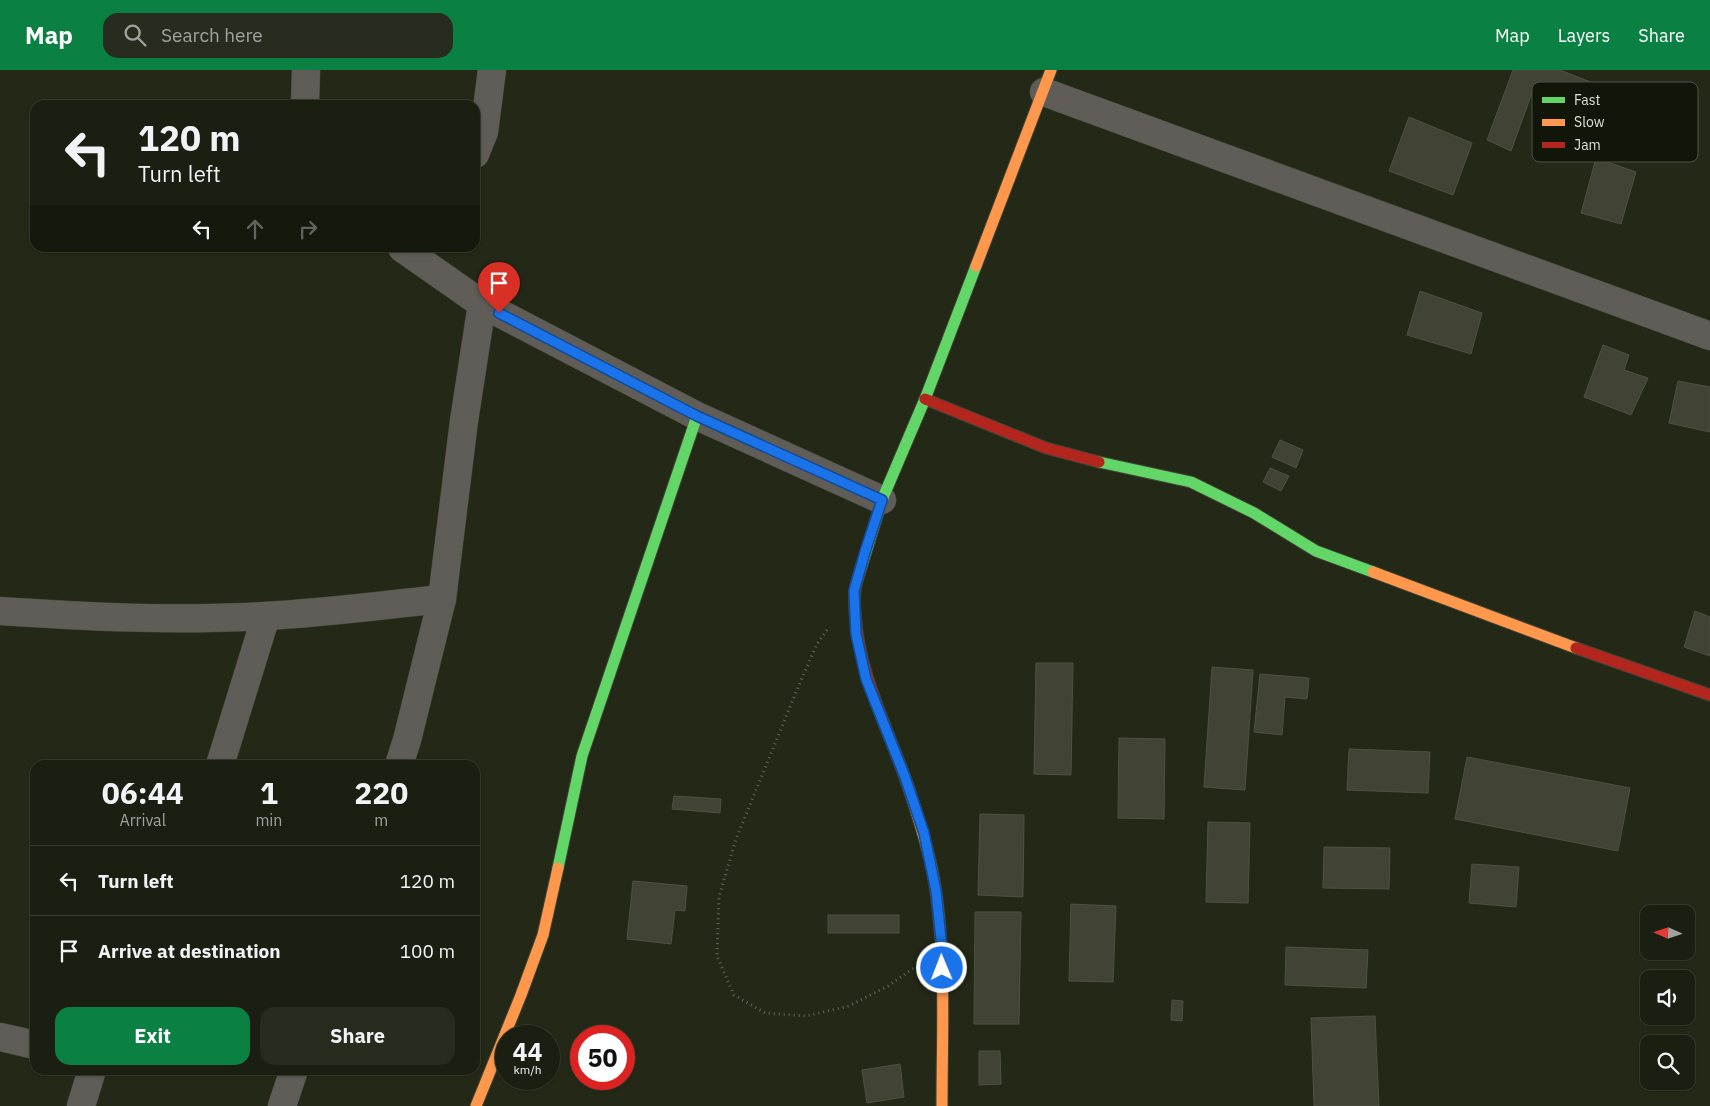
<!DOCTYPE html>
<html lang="en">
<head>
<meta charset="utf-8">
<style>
	:root { --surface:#1b1f11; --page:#282c1f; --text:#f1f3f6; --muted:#a0a29f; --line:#393d31; --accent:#0b8043 }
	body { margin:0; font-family:"IBM Plex Sans",sans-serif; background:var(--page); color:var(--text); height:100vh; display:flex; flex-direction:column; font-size:19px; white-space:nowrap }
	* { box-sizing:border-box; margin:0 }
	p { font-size:16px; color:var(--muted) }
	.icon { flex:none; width:28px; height:28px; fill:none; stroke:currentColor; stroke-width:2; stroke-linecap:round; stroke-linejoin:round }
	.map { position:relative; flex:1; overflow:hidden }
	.details { position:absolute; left:30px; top:690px; width:450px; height:315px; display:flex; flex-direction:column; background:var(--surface); border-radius:15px; box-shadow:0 1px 4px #0004,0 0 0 1px var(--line) }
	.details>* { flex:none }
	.banner { position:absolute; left:30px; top:30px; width:450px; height:152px; border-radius:15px; box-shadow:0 1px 4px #0004,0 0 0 1px var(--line); background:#1b1f11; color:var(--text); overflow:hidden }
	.needle { width:32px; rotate:273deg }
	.fabs { position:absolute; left:1640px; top:835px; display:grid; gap:10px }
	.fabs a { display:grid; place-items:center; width:55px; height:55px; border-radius:10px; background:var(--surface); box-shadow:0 1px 4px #0004,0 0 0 1px var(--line); font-size:25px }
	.speed { position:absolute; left:495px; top:955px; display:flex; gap:10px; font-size:25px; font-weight:700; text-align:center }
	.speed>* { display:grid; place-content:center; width:65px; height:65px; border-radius:50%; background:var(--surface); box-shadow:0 1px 4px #0004,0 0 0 1px var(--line); line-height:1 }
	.speed small { font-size:12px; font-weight:400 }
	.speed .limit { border:8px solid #d22; background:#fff; color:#111 }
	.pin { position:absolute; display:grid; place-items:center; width:42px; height:42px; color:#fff; margin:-51px -21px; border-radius:50% 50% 50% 0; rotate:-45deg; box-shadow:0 0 5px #0007 }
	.pin .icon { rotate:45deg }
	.me { position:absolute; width:55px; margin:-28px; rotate:359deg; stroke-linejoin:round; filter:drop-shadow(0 0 4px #0008) }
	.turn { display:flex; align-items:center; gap:18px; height:105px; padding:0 25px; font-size:22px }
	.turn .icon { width:65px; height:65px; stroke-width:2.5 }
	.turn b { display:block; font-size:35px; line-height:42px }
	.lanes { display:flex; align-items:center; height:48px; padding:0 25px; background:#0003; justify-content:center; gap:25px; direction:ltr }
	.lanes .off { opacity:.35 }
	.eta { display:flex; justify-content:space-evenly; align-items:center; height:85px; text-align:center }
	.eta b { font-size:30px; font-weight:700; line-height:35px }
	.primary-button { display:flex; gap:10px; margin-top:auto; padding:10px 25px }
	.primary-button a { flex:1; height:58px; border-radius:15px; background:var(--accent); color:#fff; font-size:20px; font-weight:700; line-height:58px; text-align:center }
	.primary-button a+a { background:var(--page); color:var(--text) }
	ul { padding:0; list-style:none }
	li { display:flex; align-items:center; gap:15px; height:70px; padding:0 25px; border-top:1px solid var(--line) }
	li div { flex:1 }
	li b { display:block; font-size:19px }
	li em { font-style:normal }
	header { display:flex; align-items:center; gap:30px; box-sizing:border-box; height:70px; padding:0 25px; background:var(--accent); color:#fff }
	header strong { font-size:24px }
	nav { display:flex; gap:28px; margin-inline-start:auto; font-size:18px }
	.search { width:350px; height:45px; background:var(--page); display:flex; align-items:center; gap:12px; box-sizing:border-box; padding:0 18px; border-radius:15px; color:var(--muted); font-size:19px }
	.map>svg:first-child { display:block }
	.building { fill:#414334; stroke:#4f5141 }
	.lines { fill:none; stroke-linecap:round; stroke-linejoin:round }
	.street-casing { stroke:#404536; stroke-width:29 }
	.fast-casing { stroke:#404536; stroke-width:13 }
	.slow-casing { stroke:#404536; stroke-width:13 }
	.jam-casing { stroke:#404536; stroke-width:13 }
	.path { stroke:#66645f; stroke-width:3; stroke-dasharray:1 4; stroke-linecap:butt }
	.street { stroke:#605d58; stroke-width:28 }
	.fast { stroke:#63d668; stroke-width:11 }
	.slow { stroke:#ff974d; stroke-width:11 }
	.jam { stroke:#b3261e; stroke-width:11 }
	.route-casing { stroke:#114b97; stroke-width:12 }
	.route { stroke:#1a73e8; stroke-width:9 }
	.key { fill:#121609; stroke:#4e5344; stroke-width:1 }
	.key-label { font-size:14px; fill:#dae1ce }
</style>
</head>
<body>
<header>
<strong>Map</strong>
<div class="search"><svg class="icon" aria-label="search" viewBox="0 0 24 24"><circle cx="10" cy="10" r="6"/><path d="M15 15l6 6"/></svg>Search here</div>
<nav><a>Map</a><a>Layers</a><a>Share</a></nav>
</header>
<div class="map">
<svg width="1710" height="1036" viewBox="0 0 1710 1036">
	<rect width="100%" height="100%" fill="#242917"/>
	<g class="building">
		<path d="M1513 0H1560L1593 13 1566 73 1548 66 1555 36 1532 23 1511 81 1487 70Z"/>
		<path d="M1409 47 1472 73 1453 125 1389 101Z"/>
		<path d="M1596 88 1636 102 1621 154 1581 143Z"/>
		<path d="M1420 221 1482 243 1471 284 1407 265Z"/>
		<path d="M1603 275 1629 285 1624 300 1648 308 1631 345 1584 327Z"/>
		<path d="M1678 311 1710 317V362L1669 353Z"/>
		<path d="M1280 370 1303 380 1296 398 1272 387Z"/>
		<path d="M1270 398 1289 406 1281 421 1263 412Z"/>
		<path d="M1695 541 1710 547V586L1684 577Z"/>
		<path d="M1036 593H1073L1071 705 1034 704Z"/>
		<path d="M1212 597 1253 600 1245 720 1204 717Z"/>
		<path d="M1260 604 1309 608 1307 629 1285 627 1282 665 1254 662Z"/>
		<path d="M1119 668 1165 669 1164 749 1118 748Z"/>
		<path d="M1349 679 1430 682 1428 723 1347 720Z"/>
		<path d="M1467 687 1630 718 1618 781 1455 749Z"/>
		<path d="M674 726 721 729 720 743 672 739Z"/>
		<path d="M980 744 1024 745 1023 827 978 825Z"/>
		<path d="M1208 752 1250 753 1248 833 1206 832Z"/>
		<path d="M1324 777 1390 778 1389 819 1323 818Z"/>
		<path d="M1472 794 1519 797 1516 837 1469 833Z"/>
		<path d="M633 811 687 816 685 841 675 840 671 874 627 869Z"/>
		<path d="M1071 834 1116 836 1113 912 1069 911Z"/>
		<path d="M975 842H1021L1019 954H974Z"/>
		<rect x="828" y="845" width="71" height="18"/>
		<path d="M1286 877 1368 880 1366 918 1285 915Z"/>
		<path d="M1172 930 1183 931 1182 951 1171 950Z"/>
		<path d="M1375 946 1379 1036H1314L1311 948Z"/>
		<path d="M979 981H1000L1001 1014 979 1015Z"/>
		<path d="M900 994 904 1027 867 1033 862 1000Z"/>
	</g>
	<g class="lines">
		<g class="street-casing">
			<g id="street">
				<path d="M1044 22 1710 266"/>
				<path d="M305 35 306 0"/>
				<path d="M475 84 484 62 492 0"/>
				<path d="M402 178 482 234 697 346 882 430"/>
				<path d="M0 541C88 547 176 551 265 546 324 543 383 535 442 529"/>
				<path d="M220 695 266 546"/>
				<path d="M399 695 407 670 442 529 464 351 482 234"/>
				<path d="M0 967 35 975"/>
				<path d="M81 1036 92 1000"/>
				<path d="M282 1036 294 1000"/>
			</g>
		</g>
		<g class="fast-casing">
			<g id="fast">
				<path d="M1099 392 1191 412 1254 443 1316 481 1373 502"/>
				<path d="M857 511 882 430 925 329 976 196"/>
				<path d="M558 798 582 686 697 346"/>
			</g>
		</g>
		<g class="slow-casing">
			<g id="slow">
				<path d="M976 196 1051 0"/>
				<path d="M1373 502 1576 578"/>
				<path d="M909 719C920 753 931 787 936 822 946 893 942 965 942 1036"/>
				<path d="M476 1036 521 925 543 865 558 798"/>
			</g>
		</g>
		<g class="jam-casing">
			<g id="jam">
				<path d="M925 329 1046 378 1099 392"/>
				<path d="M857 511C854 521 854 531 855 542 858 604 889 660 909 719"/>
				<path d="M1576 578 1710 625"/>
			</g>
		</g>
		<path class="path" d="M827 560 817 574 799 615 736 769 719 827 717 886 734 925 765 943 806 946 849 936 888 916 914 898"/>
		<use href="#street" class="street"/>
		<use href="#fast" class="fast"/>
		<use href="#slow" class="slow"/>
		<use href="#jam" class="jam"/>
	</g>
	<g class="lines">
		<g class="route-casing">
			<path id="route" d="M499 243 697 346 882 430 865 482 854 521 856 564 866 609 905 707 924 763 936 821 942 879V898"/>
		</g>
		<use href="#route" class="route"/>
	</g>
	<rect x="1532" y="12" width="166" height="80" rx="8" class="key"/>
	<rect x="1542" y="27" width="23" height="6" fill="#63d668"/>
	<rect x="1542" y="49" width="23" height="7" fill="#ff974d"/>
	<rect x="1542" y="72" width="23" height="6" fill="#b3261e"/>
	<g class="key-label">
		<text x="1574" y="35">Fast</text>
		<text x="1574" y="57">Slow</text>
		<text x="1574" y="80">Jam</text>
	</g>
</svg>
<div class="fabs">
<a><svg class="needle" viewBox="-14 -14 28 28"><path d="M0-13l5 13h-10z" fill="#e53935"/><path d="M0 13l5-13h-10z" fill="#a0a29f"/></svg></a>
<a><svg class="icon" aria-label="sound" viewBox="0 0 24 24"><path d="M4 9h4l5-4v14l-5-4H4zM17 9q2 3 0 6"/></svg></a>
<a><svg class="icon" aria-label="search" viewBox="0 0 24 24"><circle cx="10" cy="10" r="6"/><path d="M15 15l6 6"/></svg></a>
</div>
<div class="speed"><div>44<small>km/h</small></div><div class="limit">50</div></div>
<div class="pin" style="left:499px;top:243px;background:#d93025"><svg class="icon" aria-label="arrive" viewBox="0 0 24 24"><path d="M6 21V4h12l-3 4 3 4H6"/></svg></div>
<svg class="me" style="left:942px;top:898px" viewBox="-20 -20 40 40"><circle r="17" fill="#1a73e8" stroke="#fff" stroke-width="3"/><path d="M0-11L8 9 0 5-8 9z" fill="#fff"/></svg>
<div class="banner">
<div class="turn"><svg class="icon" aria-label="left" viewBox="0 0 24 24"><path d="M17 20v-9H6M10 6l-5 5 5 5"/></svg><div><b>120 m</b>Turn left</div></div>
<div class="lanes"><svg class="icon" aria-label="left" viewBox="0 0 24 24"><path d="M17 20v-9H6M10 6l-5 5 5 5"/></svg><svg class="icon off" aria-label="ahead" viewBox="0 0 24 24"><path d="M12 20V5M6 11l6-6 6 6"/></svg><svg class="icon off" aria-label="right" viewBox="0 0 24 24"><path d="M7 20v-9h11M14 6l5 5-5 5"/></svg></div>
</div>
<section class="details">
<div class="eta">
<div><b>06:44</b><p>Arrival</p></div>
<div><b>1</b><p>min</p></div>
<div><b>220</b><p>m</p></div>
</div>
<ul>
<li><svg class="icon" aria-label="left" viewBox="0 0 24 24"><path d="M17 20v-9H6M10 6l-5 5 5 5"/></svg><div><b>Turn left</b></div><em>120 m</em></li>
<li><svg class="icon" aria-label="arrive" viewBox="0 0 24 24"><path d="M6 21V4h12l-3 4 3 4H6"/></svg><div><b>Arrive at destination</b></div><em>100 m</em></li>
</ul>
<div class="primary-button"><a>Exit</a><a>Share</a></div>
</section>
</div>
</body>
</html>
